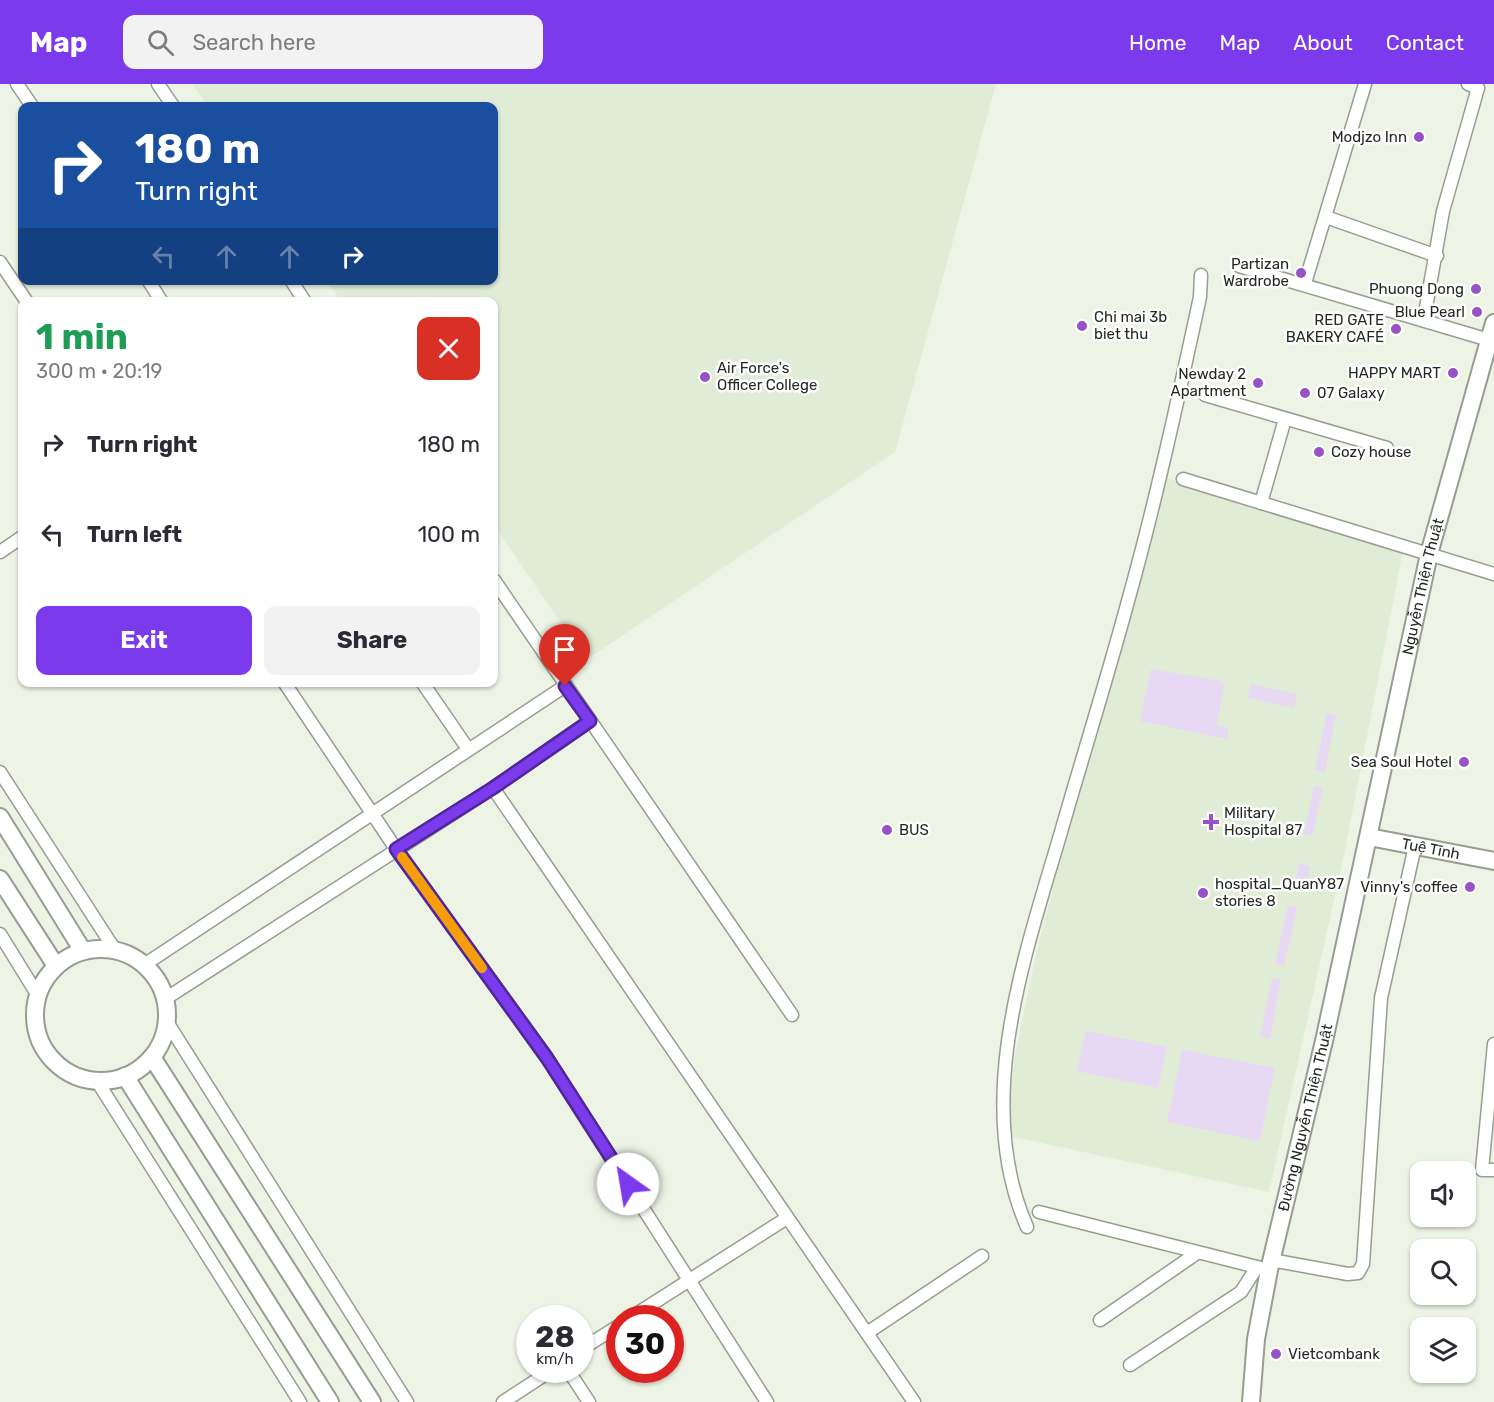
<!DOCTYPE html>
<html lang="en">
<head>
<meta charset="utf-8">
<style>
	:root { --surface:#fff; --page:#f2f2f3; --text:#2b2b33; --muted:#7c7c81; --accent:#7c3aed }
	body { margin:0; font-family:Rubik,sans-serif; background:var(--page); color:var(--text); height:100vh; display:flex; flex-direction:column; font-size:22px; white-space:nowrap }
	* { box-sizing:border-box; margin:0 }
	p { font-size:20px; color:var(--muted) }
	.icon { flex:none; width:33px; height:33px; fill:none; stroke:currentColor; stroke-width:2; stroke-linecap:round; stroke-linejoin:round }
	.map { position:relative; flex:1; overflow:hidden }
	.sheet { position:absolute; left:18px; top:213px; width:480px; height:390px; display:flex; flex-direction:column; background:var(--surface); border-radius:12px; box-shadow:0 2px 4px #0004 }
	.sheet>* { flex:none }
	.hud { position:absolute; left:18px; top:18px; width:480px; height:183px; border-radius:12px; box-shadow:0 2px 4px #0004; background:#1a4fa0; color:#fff; overflow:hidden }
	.tools { position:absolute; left:1410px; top:1077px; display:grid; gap:12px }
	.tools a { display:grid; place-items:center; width:66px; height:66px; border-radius:12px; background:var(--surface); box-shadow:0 2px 4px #0004; font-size:30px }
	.speed { position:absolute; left:516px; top:1221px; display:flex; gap:12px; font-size:30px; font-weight:700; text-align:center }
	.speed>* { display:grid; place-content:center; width:78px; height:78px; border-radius:50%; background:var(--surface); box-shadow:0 2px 4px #0004; line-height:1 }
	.speed small { font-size:15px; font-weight:400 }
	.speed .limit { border:9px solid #d22; background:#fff; color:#111 }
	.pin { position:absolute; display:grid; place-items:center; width:51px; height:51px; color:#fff; margin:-62px -26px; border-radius:50% 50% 50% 0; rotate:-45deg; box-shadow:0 0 6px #0007 }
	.pin .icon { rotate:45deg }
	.me { position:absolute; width:66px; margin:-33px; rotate:328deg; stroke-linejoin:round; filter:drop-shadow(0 0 4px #0008) }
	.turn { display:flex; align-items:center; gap:21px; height:126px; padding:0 18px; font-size:27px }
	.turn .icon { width:78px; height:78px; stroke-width:2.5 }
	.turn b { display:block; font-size:42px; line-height:51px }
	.lanes { display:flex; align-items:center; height:57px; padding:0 18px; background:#0003; justify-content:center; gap:30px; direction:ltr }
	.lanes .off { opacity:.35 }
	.round { display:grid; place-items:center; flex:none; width:63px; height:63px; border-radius:12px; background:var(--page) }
	.summary { display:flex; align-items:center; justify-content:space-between; height:102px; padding:0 18px }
	h1 { font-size:36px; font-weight:700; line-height:45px; color:#1e9e55 }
	.action { display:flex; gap:12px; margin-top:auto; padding:12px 18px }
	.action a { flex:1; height:69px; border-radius:12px; background:var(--accent); color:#fff; font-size:24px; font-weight:700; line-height:69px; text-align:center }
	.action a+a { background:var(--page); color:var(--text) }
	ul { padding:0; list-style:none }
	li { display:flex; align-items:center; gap:18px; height:90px; padding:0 18px }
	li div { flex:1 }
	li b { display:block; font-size:22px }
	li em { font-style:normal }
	header { display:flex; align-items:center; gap:36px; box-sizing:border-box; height:84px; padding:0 30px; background:var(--accent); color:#fff }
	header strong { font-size:28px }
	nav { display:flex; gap:33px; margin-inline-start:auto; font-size:21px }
	.search { width:420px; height:54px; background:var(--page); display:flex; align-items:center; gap:15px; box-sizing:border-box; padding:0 21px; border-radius:12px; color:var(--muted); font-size:22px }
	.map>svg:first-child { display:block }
	.built { fill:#e1ecd6 }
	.green { fill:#e7d8f4 }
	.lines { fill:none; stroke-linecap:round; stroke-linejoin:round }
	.street-casing { stroke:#979d90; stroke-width:15 }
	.secondary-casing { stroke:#979d90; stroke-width:20 }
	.street { stroke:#fff; stroke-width:12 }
	.secondary { stroke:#fff; stroke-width:16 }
	.route-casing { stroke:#51269a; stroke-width:15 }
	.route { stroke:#7c3aed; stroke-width:10 }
	.slow { stroke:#f59e0b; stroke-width:10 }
	.poi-dot { fill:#9752c6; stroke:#fff; stroke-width:2 }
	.labels { text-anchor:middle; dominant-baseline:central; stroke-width:5; stroke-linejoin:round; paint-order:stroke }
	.poi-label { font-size:15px; fill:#262923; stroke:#fff; text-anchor:end }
	.street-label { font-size:15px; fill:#262923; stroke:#fff }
</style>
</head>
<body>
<header>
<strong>Map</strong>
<div class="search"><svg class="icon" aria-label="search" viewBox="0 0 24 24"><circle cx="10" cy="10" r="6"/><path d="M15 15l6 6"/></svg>Search here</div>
<nav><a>Home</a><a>Map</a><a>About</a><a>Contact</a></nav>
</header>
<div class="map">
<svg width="1494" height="1318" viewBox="0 0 1494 1318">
	<rect width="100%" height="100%" fill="#edf4e5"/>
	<g class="built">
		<path d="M192 0H996L895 368 586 576 494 441V218L341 217 327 197 494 196V22H208Z"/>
		<path d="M1167 394 1403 467 1344 771 1269 1108 1009 1052 1008 1027 1014 976 1037 866 1079 704 1136 514Z"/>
	</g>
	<g class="green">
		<path d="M1151 585 1222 597 1224 602 1217 641 1228 644 1227 655 1140 637Z"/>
		<path d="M1251 600 1297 610 1294 624 1248 614Z"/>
		<path d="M1327 629 1336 631 1325 688 1315 686Z"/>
		<path d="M1314 702 1323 703 1312 752 1304 750Z"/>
		<path d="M1299 779 1310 782 1306 802 1295 799Z"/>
		<path d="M1288 822 1297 823 1284 882 1275 880Z"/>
		<path d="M1272 894 1281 896 1270 955 1260 952Z"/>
		<path d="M1086 947 1167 963 1158 1004 1077 987Z"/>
		<path d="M1182 966 1275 984 1260 1057 1167 1038Z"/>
	</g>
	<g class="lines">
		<g class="street-casing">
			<g id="street">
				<path d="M17 0 32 22"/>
				<path d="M158 0 173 22"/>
				<path d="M1326 133 1437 172"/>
				<path d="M0 178 27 218"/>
				<path d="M1239 182 1489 256"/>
				<path d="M148 196 162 218"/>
				<path d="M291 196 305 218"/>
				<path d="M1305 199 1365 0"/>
				<path d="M1424 235 1443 127 1478 4 1468 0"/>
				<path d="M1205 311 1387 364"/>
				<path d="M1183 395 1494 490"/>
				<path d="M1261 419 1285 335"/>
				<path d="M0 468 22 453"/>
				<path d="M494 496 792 931"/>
				<path d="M284 598 396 765 547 974 767 1318"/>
				<path d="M422 598 468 665"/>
				<path d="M0 688 115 866"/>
				<path d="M493 704 914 1318"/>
				<path d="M0 850 37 910"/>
				<path d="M144 881 565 602"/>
				<path d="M165 915 493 704 590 637"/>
				<path d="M167 938 407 1318"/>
				<path d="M1494 960 1482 1086H1494"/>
				<path d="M97 997 300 1318"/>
				<path d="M1039 1128 1269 1186"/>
				<path d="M1027 1143C972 1018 1025 871 1061 748 1083 671 1107 595 1128 517 1156 417 1178 315 1200 213L1201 191"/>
				<path d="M1271 1176 1348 1190 1358 1189 1363 1180 1381 914 1415 762"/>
				<path d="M630 1234 787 1134"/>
				<path d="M1100 1236 1197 1169"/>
				<path d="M867 1249 982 1172"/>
				<path d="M580 1266 620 1241"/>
				<path d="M1130 1281 1241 1208 1257 1183"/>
				<path d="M568 1286 589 1318"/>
				<path d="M503 1318 552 1286"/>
			</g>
		</g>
		<g class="secondary-casing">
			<g id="secondary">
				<path d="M0 733 83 867"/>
				<path id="s1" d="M1369 753 1494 777"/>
				<path d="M0 795 56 882"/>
				<circle cx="101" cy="931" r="66"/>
				<path d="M152 973 372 1318"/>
				<path d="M125 992 330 1318"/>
				<path id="s2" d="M1251 1318 1256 1255 1269 1186 1324 957 1429 470 1494 239"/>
			</g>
		</g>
		<use href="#street" class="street"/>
		<use href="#secondary" class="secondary"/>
	</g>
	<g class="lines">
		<g class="route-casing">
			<path id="route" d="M565 602 590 637 493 704 396 765 547 974 628 1100"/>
		</g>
		<use href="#route" class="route"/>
		<path class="slow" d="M402 773 482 884"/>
	</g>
	<g class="poi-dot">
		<circle cx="1419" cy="53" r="6"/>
		<circle cx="1301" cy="189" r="6"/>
		<circle cx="1476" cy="205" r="6"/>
		<circle cx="1477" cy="228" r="6"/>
		<circle cx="1082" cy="242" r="6"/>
		<circle cx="1396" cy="245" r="6"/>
		<circle cx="1453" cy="289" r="6"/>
		<circle cx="705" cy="293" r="6"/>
		<circle cx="1258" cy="299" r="6"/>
		<circle cx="1305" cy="309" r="6"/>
		<circle cx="1319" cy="368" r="6"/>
		<circle cx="1464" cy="678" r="6"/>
		<path d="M1208 729h6v6h6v6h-6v6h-6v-6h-6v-6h6z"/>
		<circle cx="887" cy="746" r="6"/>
		<circle cx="1470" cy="803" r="6"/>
		<circle cx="1203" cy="809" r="6"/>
		<circle cx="1276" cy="1270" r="6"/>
	</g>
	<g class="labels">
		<g class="poi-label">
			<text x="1407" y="53">Modjzo Inn</text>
			<text x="1289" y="180">Partizan<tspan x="1289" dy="17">Wardrobe</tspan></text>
			<text x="1464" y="205">Phuong Dong</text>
			<text x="1465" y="228">Blue Pearl</text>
			<text x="1094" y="233" text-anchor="start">Chi mai 3b<tspan x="1094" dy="17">biet thu</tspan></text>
			<text x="1384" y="236">RED GATE<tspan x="1384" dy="17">BAKERY CAFÉ</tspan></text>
			<text x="717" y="284" text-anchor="start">Air Force's<tspan x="717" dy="17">Officer College</tspan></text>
			<text x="1441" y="289">HAPPY MART</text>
			<text x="1246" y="290">Newday 2<tspan x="1246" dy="17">Apartment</tspan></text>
			<text x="1317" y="309" text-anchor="start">07 Galaxy</text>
			<text x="1331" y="368" text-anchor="start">Cozy house</text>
			<text x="1452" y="678">Sea Soul Hotel</text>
			<text x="1224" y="729" text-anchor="start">Military<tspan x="1224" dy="17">Hospital 87</tspan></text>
			<text x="899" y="746" text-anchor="start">BUS</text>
			<text x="1215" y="800" text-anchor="start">hospital_QuanY87<tspan x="1215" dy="17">stories 8</tspan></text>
			<text x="1458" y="803">Vinny's coffee</text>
			<text x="1288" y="1270" text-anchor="start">Vietcombank</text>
		</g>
		<g class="street-label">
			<text stroke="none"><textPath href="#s2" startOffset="834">Nguyễn Thiện Thuật</textPath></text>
			<text stroke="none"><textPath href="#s1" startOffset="63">Tuệ Tĩnh</textPath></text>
			<text stroke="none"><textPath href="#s2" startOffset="290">Đường Nguyễn Thiện Thuật</textPath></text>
		</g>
	</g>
</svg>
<div class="tools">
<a><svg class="icon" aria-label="sound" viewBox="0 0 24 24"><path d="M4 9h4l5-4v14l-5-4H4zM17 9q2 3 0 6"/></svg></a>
<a><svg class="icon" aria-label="search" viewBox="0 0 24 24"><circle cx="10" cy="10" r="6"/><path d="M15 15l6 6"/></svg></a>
<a><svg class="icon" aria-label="layers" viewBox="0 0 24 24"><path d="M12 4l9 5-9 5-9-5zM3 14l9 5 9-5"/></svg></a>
</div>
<div class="speed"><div>28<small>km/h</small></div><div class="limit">30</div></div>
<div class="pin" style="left:565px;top:602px;background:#d93025"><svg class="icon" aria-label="arrive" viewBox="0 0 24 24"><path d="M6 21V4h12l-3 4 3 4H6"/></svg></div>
<svg class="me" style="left:628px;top:1100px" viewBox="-20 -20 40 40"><circle r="19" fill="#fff"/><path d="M0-13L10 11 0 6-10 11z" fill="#7c3aed"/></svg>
<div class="hud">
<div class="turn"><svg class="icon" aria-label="right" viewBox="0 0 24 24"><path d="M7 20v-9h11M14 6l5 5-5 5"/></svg><div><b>180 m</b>Turn right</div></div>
<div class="lanes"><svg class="icon off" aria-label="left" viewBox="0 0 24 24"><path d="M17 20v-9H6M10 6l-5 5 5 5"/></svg><svg class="icon off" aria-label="ahead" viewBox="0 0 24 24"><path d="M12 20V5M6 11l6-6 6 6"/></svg><svg class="icon off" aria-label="ahead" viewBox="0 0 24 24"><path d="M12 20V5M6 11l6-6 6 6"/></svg><svg class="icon" aria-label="right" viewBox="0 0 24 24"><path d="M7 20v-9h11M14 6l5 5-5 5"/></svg></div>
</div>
<section class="sheet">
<div class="summary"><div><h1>1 min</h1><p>300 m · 20:19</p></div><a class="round" style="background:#d93025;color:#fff"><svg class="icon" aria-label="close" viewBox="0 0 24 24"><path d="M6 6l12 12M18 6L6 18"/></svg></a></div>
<ul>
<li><svg class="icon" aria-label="right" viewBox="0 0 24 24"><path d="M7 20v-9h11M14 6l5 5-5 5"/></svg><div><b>Turn right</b></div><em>180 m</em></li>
<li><svg class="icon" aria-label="left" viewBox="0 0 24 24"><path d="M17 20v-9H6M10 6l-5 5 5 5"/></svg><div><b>Turn left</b></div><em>100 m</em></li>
</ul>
<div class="action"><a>Exit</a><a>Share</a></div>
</section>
</div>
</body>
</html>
